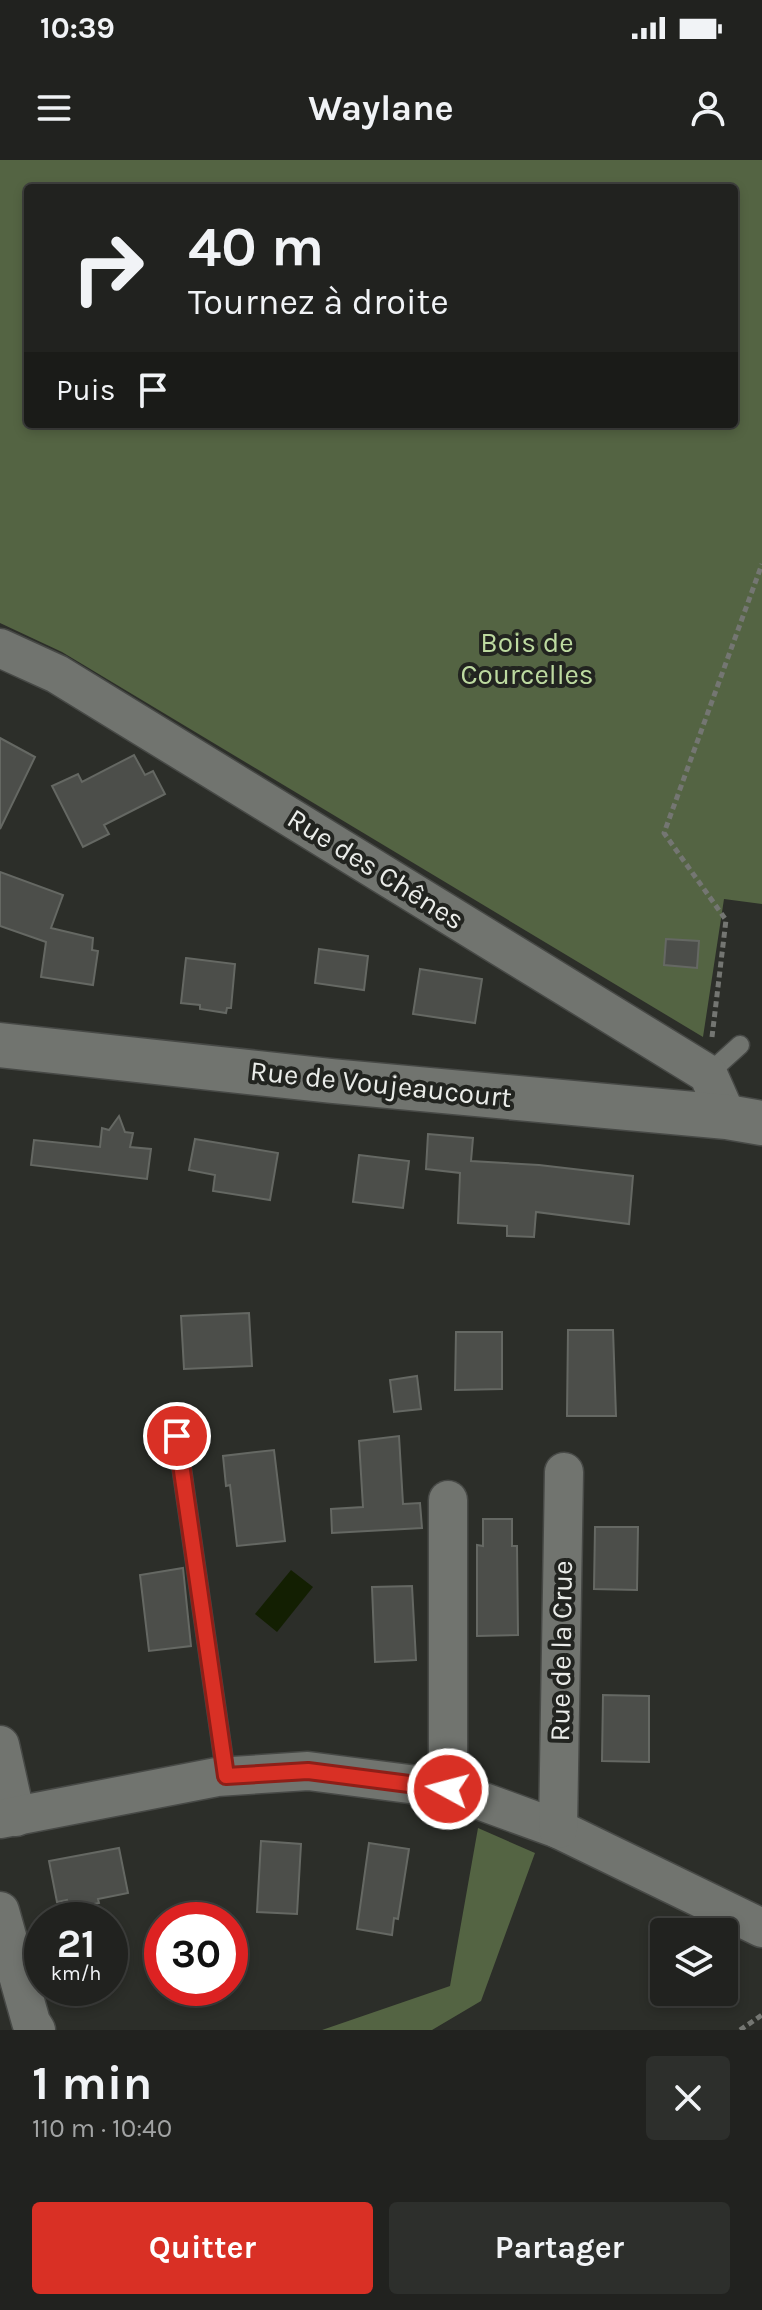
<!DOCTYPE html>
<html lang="fr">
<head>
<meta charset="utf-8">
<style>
	:root { --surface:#21221f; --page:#2d2f2c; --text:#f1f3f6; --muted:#a2a4a4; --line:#3e3f3d; --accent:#d93025 }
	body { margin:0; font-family:Karla,sans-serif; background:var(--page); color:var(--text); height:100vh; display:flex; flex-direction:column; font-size:30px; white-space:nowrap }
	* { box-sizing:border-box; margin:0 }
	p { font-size:26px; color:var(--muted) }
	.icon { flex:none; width:44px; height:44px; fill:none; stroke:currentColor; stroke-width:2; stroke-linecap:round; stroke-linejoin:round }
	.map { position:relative; height:1870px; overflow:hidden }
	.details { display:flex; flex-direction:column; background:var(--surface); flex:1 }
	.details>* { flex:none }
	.hud { position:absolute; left:24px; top:24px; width:714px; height:244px; border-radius:8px; box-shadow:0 4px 12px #0003,0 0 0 2px var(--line); background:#21221f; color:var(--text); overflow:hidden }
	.buttons { position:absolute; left:650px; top:1758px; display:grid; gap:16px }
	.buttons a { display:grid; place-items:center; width:88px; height:88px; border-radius:8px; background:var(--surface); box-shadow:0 4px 12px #0003,0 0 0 2px var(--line); font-size:40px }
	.speed { position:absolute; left:24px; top:1742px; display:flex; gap:16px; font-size:40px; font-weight:700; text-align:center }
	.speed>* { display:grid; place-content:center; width:104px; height:104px; border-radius:50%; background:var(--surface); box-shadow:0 4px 12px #0003,0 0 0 2px var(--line); line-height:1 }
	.speed small { font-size:20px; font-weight:400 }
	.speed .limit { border:12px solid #d22; background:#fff; color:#111 }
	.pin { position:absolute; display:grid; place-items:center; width:68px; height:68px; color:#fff; margin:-34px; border:4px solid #fff; border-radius:50%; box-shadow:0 2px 8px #0007 }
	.me { position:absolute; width:88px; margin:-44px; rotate:277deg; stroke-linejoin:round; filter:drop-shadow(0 0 6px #0008) }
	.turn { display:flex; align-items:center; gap:28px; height:168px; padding:0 32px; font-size:36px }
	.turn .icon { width:104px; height:104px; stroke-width:2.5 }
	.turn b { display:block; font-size:56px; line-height:68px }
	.then { display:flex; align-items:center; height:76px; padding:0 32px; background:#0003; gap:16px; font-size:30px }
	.round { display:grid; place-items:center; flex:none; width:84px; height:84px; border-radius:8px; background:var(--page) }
	.overview { display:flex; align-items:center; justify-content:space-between; height:136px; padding:0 32px }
	h1 { font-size:48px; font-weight:700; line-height:60px }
	.action { display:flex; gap:16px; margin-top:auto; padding:16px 32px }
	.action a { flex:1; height:92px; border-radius:8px; background:var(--accent); color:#fff; font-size:32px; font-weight:700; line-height:92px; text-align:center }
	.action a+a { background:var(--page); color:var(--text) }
	.status { display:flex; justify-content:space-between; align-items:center; height:56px; padding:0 40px; background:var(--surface); direction:ltr }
	.status svg { height:22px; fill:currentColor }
	header { display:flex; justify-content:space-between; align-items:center; height:104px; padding:0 32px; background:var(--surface); font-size:36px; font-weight:700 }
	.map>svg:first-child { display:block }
	.forest { fill:#546443; fill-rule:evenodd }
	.water { fill:#131f02 }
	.building { fill:#4c4e4a; stroke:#656863; stroke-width:2 }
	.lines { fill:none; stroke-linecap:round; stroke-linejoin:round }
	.service-casing { stroke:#474946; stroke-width:21 }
	.minor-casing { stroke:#474946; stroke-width:41 }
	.secondary-casing { stroke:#474946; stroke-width:47 }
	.path { stroke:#747672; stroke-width:5; stroke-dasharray:6 4; stroke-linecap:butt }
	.service { stroke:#71746f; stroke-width:18 }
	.minor { stroke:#71746f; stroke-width:38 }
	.secondary { stroke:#71746f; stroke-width:44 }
	.route-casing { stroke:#8d1f18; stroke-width:20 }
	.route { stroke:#d93025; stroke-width:14 }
	.labels { text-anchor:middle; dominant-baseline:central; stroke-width:8; stroke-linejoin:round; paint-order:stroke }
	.park-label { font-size:28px; fill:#bddaa0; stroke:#222420 }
	.street-label { font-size:28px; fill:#eaece9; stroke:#222420 }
</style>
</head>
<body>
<div class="status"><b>10:39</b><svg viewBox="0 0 49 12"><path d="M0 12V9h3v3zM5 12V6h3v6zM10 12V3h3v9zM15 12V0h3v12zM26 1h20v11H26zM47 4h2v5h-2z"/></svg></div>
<header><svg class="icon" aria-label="menu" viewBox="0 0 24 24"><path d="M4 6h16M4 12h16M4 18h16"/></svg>Waylane<svg class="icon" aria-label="person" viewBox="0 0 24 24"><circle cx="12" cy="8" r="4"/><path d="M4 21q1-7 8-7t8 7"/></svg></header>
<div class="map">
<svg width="762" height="1870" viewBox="0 0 762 1870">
	<rect width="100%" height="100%" fill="#2c2e29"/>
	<g class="forest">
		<path d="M0 0H762V744L724 739 703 877 62 492 0 463ZM28 28H734V264H28Z"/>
		<path d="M478 1668 535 1693 481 1841 432 1870H322L450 1826Z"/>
	</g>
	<path class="water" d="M291 1410 313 1427 277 1472 255 1454Z"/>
	<g class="building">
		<path d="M0 578 35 597 0 669Z"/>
		<path d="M134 595 145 615 153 611 165 634 104 665 109 674 83 687 52 626 78 614 82 622Z"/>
		<path d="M0 712 63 735 51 768 93 778 92 790 98 791 93 825 41 817 46 782 0 766Z"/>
		<path d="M666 779 699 781 697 808 664 805Z"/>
		<path d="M319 789 368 796 364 830 315 823Z"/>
		<path d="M186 798 235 804 231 848H227L226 853 200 849V845L181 843Z"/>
		<path d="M420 809 482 819 475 863 413 854Z"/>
		<path d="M119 956 125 972 133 973 130 987 151 989 147 1019 31 1005 34 980 100 987 102 968 109 970Z"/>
		<path d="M428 974 473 978 471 1001 539 1005 633 1016 629 1064 536 1052 534 1077 507 1076V1066L458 1063 460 1013 426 1009Z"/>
		<path d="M195 979 278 993 270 1040 213 1031 215 1015 189 1010Z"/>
		<path d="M359 995 409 1001 403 1048 353 1042Z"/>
		<path d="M249 1153 252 1206 184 1209 181 1156Z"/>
		<path d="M568 1170H613L616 1256H567Z"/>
		<path d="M456 1172H502V1229L455 1230Z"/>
		<path d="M417 1216 421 1249 394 1252 390 1220Z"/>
		<path d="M399 1276 403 1344 420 1343 422 1368 332 1373 331 1349 363 1347 359 1281Z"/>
		<path d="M274 1290 285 1381 237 1386 230 1325 226 1326 223 1296Z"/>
		<path d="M483 1359H512V1386H517L518 1475 477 1476V1385L483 1386Z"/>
		<path d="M595 1367H638L637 1430 594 1429Z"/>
		<path d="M183 1408 191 1486 149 1491 140 1415Z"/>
		<path d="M412 1426 416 1500 375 1502 372 1427Z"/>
		<path d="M603 1535 649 1536V1602L602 1601Z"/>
		<path d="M261 1681 301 1684 297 1754 257 1752Z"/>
		<path d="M369 1683 409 1689 398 1759 394 1758 392 1775 357 1769Z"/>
		<path d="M119 1688 128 1733 98 1739 99 1743 69 1749 67 1740 57 1742 49 1701Z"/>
	</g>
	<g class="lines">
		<g class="service-casing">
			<g id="service">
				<path d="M708 914 740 885"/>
				<path d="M177 1276 226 1616"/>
			</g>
		</g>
		<g class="minor-casing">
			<g id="minor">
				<path d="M0 488 57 514 708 914 727 957"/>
				<path d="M448 1340V1629"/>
				<path d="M0 1585 16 1657"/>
				<path d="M0 1659 217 1617 308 1611 448 1629 558 1669 762 1768"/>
				<path d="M558 1669 564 1312"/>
				<path d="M0 1751 31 1862 36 1870"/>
			</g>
		</g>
		<g class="secondary-casing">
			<path id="secondary" d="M0 885 332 921 727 957 762 963"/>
		</g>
		<g class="path">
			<path d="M712 877 726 760 664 673 762 404"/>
			<path d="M740 1870 762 1855"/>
		</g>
		<use href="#service" class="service"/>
		<use href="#minor" class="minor"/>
		<use href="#secondary" class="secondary"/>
	</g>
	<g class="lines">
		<g class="route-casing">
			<path id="route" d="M177 1276 226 1616 308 1611 448 1629"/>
		</g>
		<use href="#route" class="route"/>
	</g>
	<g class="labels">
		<g class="park-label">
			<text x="527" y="482">Bois de<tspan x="527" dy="32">Courcelles</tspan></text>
		</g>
		<g class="street-label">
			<text transform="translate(376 709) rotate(32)">Rue des Chênes</text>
			<text transform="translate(381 924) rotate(6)">Rue de Voujeaucourt</text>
			<text transform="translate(561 1491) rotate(-89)">Rue de la Crue</text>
		</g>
	</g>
</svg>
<div class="buttons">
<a><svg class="icon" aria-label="layers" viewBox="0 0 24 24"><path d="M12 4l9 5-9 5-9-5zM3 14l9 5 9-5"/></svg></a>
</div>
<div class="speed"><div>21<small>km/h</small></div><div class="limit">30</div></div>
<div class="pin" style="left:177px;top:1276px;background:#d93025"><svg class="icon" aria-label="arrive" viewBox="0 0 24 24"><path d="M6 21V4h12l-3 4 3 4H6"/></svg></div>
<svg class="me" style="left:448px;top:1629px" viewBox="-20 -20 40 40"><circle r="17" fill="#d93025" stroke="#fff" stroke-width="3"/><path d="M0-11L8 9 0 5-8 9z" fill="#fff"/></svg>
<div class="hud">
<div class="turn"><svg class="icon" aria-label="right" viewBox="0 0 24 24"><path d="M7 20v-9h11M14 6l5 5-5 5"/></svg><div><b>40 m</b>Tournez à droite</div></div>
<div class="then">Puis<svg class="icon" aria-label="arrive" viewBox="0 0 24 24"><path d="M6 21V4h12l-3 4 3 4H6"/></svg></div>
</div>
</div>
<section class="details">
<div class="overview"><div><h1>1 min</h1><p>110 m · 10:40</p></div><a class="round"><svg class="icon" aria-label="close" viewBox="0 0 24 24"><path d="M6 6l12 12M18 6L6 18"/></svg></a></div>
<div class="action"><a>Quitter</a><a>Partager</a></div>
</section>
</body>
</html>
